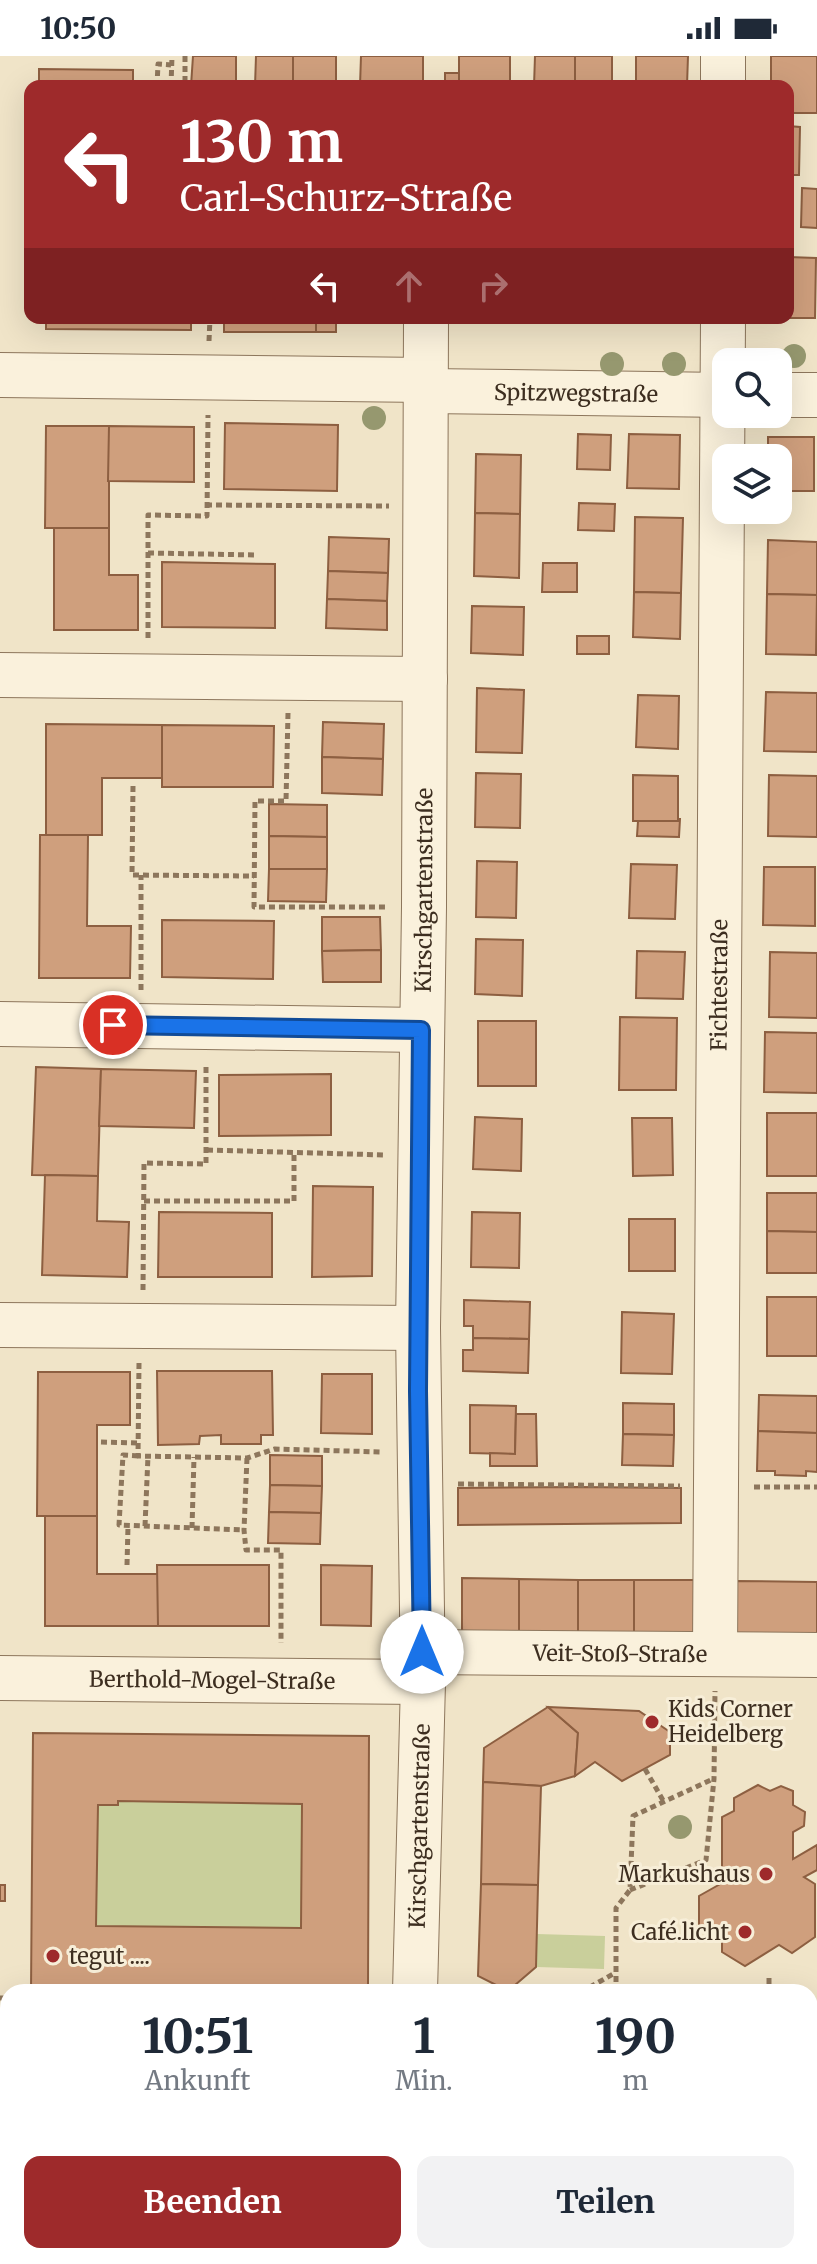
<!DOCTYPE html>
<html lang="de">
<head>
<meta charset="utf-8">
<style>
	:root { --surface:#fff; --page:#f2f2f3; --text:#1f2937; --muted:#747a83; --accent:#9e2a2b }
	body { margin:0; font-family:Merriweather,serif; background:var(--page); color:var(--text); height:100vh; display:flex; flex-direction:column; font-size:30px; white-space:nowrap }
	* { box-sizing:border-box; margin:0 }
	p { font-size:26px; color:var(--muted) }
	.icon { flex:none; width:44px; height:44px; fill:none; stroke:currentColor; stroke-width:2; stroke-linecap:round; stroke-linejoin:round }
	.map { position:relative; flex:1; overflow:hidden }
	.drawer { position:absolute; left:0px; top:1928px; width:818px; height:280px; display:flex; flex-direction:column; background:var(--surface); border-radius:24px 24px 0 0; box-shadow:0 8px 32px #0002 }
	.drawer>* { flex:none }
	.guide { position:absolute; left:24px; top:24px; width:770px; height:244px; border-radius:16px; box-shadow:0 8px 32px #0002; background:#9e2a2b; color:#fff; overflow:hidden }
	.controls { position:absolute; left:712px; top:292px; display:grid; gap:16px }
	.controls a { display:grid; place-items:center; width:80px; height:80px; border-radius:16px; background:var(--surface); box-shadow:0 8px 32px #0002; font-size:40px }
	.pin { position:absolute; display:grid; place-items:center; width:68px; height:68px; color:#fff; margin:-34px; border:4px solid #fff; border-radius:50%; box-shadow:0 2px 8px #0007 }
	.me { position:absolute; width:88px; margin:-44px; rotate:0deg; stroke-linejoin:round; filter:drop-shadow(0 0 6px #0008) }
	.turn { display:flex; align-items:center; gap:28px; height:168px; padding:0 24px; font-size:36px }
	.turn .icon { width:104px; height:104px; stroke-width:2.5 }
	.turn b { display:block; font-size:56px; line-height:68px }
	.lanes { display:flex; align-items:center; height:76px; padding:0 24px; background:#0003; justify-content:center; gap:40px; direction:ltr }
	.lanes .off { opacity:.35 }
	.eta { display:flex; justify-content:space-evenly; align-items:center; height:136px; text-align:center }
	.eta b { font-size:48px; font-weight:700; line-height:56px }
	.action { display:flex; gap:16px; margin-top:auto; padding:16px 24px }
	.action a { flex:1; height:92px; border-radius:16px; background:var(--accent); color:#fff; font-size:32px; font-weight:700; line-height:92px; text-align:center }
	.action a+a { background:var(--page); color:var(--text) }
	.status { display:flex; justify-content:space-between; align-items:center; height:56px; padding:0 40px; background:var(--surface); direction:ltr }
	.status svg { height:22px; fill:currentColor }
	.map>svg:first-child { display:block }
	.green { fill:#c9cf9b }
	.building { fill:#cf9f7d; stroke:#8d5f41; stroke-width:2; fill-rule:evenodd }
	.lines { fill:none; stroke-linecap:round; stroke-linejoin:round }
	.minor-casing { stroke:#8d765c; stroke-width:46 }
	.path { stroke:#8d765c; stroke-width:5; stroke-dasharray:6 4; stroke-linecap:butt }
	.minor { stroke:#faf1dc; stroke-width:44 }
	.tree { fill:#96986f }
	.route-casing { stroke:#114b97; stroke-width:20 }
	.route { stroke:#1a73e8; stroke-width:14 }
	.poi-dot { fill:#9e2a2b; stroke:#f7eed8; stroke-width:3 }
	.labels { text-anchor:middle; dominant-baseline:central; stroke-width:6; stroke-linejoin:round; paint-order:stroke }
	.street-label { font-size:22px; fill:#3d2e20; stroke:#f7eed8 }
	.poi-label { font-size:22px; fill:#3d2e20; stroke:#f7eed8; text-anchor:start }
</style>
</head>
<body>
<div class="status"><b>10:50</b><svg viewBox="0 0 49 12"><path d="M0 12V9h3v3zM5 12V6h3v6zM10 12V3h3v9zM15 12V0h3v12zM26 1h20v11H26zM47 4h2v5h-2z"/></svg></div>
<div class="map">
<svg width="817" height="2208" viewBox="0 0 817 2208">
	<rect width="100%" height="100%" fill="#f0e4c8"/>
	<g class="green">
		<path d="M118 1745 302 1748 301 1872 96 1870 98 1749H117Z"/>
		<path d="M537 1878 605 1880 604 1913 536 1911Z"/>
		<path d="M810 2086H817V2208H780V2200H810Z"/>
		<rect x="11" y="2200" width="250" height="8"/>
	</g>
	<g class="building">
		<path d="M193 0H236V30H191Z"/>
		<path d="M256 0H293V30H255Z"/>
		<rect x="293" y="0" width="43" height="30"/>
		<path d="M361 0H423V30H360Z"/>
		<rect x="459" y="0" width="51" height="30"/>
		<path d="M535 0H575V30H534Z"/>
		<rect x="575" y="0" width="37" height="30"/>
		<path d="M636 0H688L687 30H636Z"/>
		<path d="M771 0H817V57H788V30H771Z"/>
		<path d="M39 13 133 14V30H39Z"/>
		<rect x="445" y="17" width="14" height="13"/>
		<path d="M788 70 800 71 799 119H788Z"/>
		<path d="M802 132 817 133V172L801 171Z"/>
		<path d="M788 201 816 202 815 262H788Z"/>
		<path d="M46 262H191V274L46 273Z"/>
		<rect x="224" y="262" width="92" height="14"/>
		<rect x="316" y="262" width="20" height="14"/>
		<path d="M225 367 338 369 337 435 224 433Z"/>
		<path d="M46 370H109V472H45Z"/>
		<path d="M109 370 194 371V426L108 425Z"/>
		<path d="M578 378 611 379 610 414 577 413Z"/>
		<path d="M629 378 680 379 679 433 627 432Z"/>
		<path d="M768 381H814V435H778V402H768Z"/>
		<path d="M476 398 521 399 520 458 475 457Z"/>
		<path d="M579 447 615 448 614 475 578 474Z"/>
		<path d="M475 457 520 458 519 522 474 520Z"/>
		<path d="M635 461 683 462 681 537 634 536Z"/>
		<path d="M54 472H109V519H138V574H54Z"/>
		<path d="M329 481 389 483 388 517 328 515Z"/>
		<path d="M768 484 817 486V539L767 538Z"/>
		<path d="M162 506 275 508V572L162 571Z"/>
		<path d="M543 507H577V536H542Z"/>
		<path d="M328 515 388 517 387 545 327 543Z"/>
		<path d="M634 536 681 537 680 583 633 581Z"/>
		<path d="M767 538 817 539 816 599 766 598Z"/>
		<path d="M327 543 387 545V574L326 572Z"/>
		<path d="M472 550 524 551 523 599 471 597Z"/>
		<rect x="577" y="580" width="32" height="18"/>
		<path d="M477 632 524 634 522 697 476 696Z"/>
		<path d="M766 636 817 637V696L764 695Z"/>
		<path d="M638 639 679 640 678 693 636 691Z"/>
		<path d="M323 666 384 668 383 703 322 701Z"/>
		<path d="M46 668 162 669V722H102V779H46Z"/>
		<path d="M162 669 274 670 273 731H162Z"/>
		<path d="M322 701 383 703 382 739 322 737Z"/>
		<path d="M476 717 521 718 520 772 475 771Z"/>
		<path d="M633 719 678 720V765H633Z"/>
		<path d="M769 719 817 720V781L768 780Z"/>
		<path d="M269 748 327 749V781L269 780Z"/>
		<path d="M678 763H680L679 781 637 780 638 765H678Z"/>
		<path d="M40 779H88L87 870H131L130 922H39Z"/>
		<path d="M269 780 327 781V813H269Z"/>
		<path d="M477 805 517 806 516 862 476 861Z"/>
		<path d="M631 808 677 809 675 863 629 862Z"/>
		<path d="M764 811H815V870L763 869Z"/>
		<path d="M269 813H327L326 846 268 845Z"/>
		<path d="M322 861H380L381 894 322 895Z"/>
		<path d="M162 864 274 865 273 923 162 921Z"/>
		<path d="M476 883 523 884 522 940 475 938Z"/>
		<path d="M381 894V926H323L322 895Z"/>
		<path d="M637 895 685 896 683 943 636 942Z"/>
		<path d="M770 896 817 897V962L769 961Z"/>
		<path d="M620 961 677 962 676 1034H619Z"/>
		<rect x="478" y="965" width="58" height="65"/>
		<path d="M765 976 817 977V1037L764 1036Z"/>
		<path d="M36 1011 101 1013 98 1120 32 1119Z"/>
		<path d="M101 1013 196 1015 194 1072 99 1070Z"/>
		<path d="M331 1018V1079L219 1080V1019Z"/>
		<rect x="767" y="1057" width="50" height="63"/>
		<path d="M475 1061 522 1063 521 1115 473 1113Z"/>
		<path d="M632 1062H672L673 1119 633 1120Z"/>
		<path d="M45 1119 98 1120 97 1165 129 1166 127 1221 42 1219Z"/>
		<path d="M313 1130 373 1131 372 1220 312 1221Z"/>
		<path d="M767 1137H817V1176L767 1175Z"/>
		<path d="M159 1156 272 1157V1221H158Z"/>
		<path d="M472 1156 520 1157 519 1212 471 1211Z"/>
		<rect x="629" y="1163" width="46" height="52"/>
		<path d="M767 1175 817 1176V1217H767Z"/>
		<rect x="767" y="1241" width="50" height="59"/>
		<path d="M464 1244 530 1246 529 1283 473 1282V1270H464Z"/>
		<path d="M622 1256 674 1258 672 1318 621 1317Z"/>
		<path d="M473 1282 529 1283 528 1317 463 1315V1294H473Z"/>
		<path d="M157 1315H272L273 1379H261V1388H221V1379L200 1380 199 1388 158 1389Z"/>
		<path d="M38 1316H130V1369H97V1460H37Z"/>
		<path d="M322 1318H372V1378L321 1377Z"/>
		<path d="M759 1339 817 1340V1377L758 1375Z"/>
		<path d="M623 1347 674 1348V1379L623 1378Z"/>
		<path d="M470 1349 516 1350 515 1398 470 1397Z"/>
		<path d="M516 1358H536L537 1410H490V1397L515 1398Z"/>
		<path d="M758 1375 817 1377V1416L806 1415V1420L775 1419V1415H757Z"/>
		<path d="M623 1378 674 1379 673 1410 622 1409Z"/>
		<path d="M270 1399 322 1400V1430L270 1429Z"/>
		<path d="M270 1429 322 1430 321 1457 269 1456Z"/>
		<path d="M577 1431 681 1432V1467L458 1469V1432Z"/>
		<path d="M269 1456 321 1457 320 1488 268 1487Z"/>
		<path d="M45 1460H97V1518H158V1570H45Z"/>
		<path d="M157 1509H269V1570H158Z"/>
		<path d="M321 1509 372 1510 371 1570 321 1569Z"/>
		<path d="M462 1522 519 1523V1577H462Z"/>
		<path d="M519 1523 578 1524V1578L519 1577Z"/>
		<rect x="578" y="1524" width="56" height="54"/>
		<rect x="634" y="1524" width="60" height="54"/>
		<path d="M735 1525 817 1526V1578H735Z"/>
		<path d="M548 1651 578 1677 575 1720 541 1730 483 1726 484 1692Z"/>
		<path d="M548 1651 639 1655 670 1676V1699L622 1725 595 1706 575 1720 578 1677Z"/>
		<path d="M33 1677 369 1680 368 1930 211 1929V1936H31ZM118 1745 302 1748 301 1872 96 1870 98 1749H118Z"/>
		<path d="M483 1726 541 1730 538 1829 481 1828Z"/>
		<path d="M758 1729 770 1735 781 1730 793 1735V1749L805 1756 804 1770 793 1776V1803L817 1789V1814L804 1821 815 1828V1881L792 1897 779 1889 745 1910 722 1896V1884L699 1870V1840L722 1827V1761L734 1755V1742Z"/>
		<path d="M481 1828 538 1829 536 1911 508 1935 478 1920Z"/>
		<rect x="0" y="1829" width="5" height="16"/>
		<path d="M80 2200H225V2208L80 2207Z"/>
		<rect x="454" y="2200" width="12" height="8"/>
		<rect x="466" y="2200" width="258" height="8"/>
	</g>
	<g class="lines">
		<g class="minor-casing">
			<g id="minor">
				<path d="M723 0V30"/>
				<path d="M0 319 426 324"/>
				<path id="s1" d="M426 335 726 339"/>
				<path d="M778 339H817"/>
				<path d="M0 619 425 623"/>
				<path d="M0 968 421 974"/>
				<path d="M0 1269 418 1272"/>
				<path id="s2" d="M422 1596 817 1599"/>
				<path id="s3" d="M715 1597 723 262"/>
				<path id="s4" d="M0 1622 423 1626"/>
				<path id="s5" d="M415 1936 423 1626 418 1272 424 851 426 262"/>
				<path d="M0 2020 8 2019"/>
				<path d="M810 2023H817"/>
				<path d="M767 2200V2208"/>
				<path d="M410 2208V2200"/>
			</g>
		</g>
		<g class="path">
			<path d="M185 0V24L191 25"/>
			<path d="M157 30 158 8 171 9"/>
			<path d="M171 30 172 0"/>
			<path d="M191 263 223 262"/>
			<path d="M209 285 210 262"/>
			<path d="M206 449 389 450"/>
			<path d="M148 497 256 499"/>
			<path d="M148 582V459L207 460 208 359"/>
			<path d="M288 657 286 745H255L254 851H387"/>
			<path d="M133 730 132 819 254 820"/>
			<path d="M141 934V819"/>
			<path d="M207 1094 386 1099"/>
			<path d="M144 1145H294V1096"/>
			<path d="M143 1234 144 1107 206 1108V1007"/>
			<path d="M139 1307 138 1400 247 1402 275 1393 382 1396"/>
			<path d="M101 1386 138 1387"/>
			<path d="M138 1400 123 1399 119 1469 244 1474"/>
			<path d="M247 1402 244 1474 246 1494H281V1587"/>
			<path d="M458 1428 680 1430"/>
			<path d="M754 1431H817"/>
			<path d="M145 1470 148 1400"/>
			<path d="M192 1472 194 1401"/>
			<path d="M127 1509 128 1470"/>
			<path d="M714 1677 769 1679V1674"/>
			<path d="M645 1713 664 1746"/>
			<path d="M630 1834 706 1804 714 1723 715 1635"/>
			<path d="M769 1922V1936"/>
			<path d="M581 1936 615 1917"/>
			<path d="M616 1936V1852L630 1834 633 1760 713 1723"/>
			<path d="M0 1942H8"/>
			<path d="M810 2080H817"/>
			<path d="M265 2208 266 2200"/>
		</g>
		<use href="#minor" class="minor"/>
	</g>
	<g class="tree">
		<circle cx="794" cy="300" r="12"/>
		<circle cx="612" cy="308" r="12"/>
		<circle cx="674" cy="308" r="12"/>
		<circle cx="374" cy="362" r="12"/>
		<circle cx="680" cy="1771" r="12"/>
	</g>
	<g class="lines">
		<g class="route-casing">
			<path id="route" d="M113 969 421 974 418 1335 422 1596"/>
		</g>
		<use href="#route" class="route"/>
	</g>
	<g class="poi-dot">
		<circle cx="652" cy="1666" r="8"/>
		<circle cx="766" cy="1818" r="8"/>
		<circle cx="745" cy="1876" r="8"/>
		<circle cx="53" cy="1900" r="8"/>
	</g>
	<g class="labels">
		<g class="street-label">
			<text stroke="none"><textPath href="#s1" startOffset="150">Spitzwegstraße</textPath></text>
			<text stroke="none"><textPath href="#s5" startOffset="1102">Kirschgartenstraße</textPath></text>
			<text stroke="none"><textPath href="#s3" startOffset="668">Fichtestraße</textPath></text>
			<text stroke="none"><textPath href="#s2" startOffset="198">Veit-Stoß-Straße</textPath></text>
			<text stroke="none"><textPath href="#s4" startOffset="212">Berthold-Mogel-Straße</textPath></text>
			<text stroke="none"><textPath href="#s5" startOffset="166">Kirschgartenstraße</textPath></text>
		</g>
		<g class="poi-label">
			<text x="668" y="1653">Kids Corner<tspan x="668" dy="25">Heidelberg</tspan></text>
			<text x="750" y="1818" text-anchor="end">Markushaus</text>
			<text x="729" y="1876" text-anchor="end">Café.licht</text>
			<text x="69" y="1900">tegut ....</text>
		</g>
	</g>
</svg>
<div class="controls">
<a><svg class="icon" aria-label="search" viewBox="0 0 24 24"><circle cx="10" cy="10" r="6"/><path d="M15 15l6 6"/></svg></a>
<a><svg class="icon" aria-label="layers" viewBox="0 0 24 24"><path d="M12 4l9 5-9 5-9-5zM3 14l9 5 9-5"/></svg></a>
</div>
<div class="pin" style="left:113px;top:969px;background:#d93025"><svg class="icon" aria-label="arrive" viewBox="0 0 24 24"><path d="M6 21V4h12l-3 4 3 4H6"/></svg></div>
<svg class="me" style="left:422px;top:1596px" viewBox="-20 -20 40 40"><circle r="19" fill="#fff"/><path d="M0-13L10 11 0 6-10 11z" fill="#1a73e8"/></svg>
<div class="guide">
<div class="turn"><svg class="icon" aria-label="left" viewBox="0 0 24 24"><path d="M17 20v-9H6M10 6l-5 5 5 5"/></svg><div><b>130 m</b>Carl-Schurz-Straße</div></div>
<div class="lanes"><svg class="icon" aria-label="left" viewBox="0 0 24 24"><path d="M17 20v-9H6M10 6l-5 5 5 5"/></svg><svg class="icon off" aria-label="ahead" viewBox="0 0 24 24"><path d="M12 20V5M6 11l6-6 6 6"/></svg><svg class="icon off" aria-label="right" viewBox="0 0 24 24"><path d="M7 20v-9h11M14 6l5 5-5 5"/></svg></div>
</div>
<section class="drawer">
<div class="eta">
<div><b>10:51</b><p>Ankunft</p></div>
<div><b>1</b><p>Min.</p></div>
<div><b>190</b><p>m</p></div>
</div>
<div class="action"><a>Beenden</a><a>Teilen</a></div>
</section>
</div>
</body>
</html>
